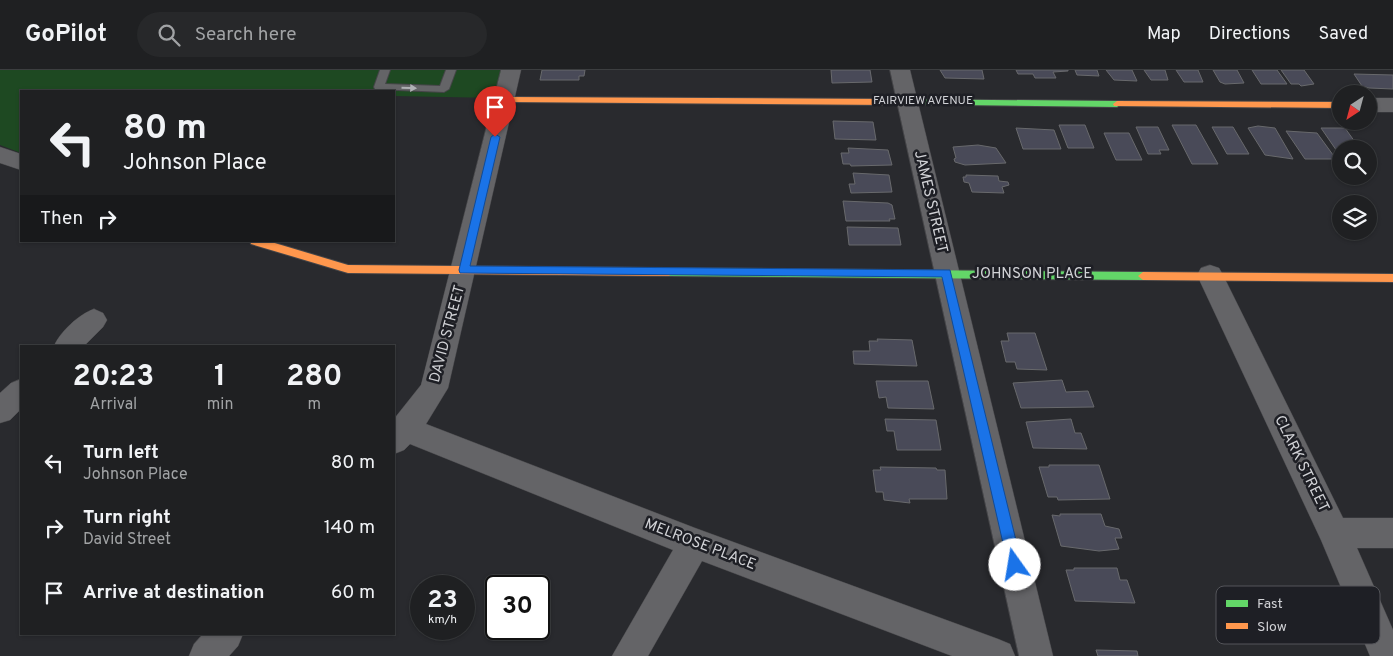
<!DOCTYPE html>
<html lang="en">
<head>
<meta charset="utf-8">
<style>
	:root { --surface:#1f2022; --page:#27282a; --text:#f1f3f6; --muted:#a1a3a5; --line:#3c3e40 }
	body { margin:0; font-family:Overpass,sans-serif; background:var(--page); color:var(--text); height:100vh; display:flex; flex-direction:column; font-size:19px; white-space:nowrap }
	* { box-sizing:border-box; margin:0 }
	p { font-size:16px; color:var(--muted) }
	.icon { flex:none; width:28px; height:28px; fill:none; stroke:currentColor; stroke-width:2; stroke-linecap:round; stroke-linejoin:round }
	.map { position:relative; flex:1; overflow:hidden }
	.details { position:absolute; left:20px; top:275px; width:375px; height:290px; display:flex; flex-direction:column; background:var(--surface); border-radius:0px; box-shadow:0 1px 4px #0004,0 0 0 1px var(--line) }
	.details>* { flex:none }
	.guide { position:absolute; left:20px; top:20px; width:375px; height:152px; border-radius:0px; box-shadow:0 1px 4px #0004,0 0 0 1px var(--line); background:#1f2022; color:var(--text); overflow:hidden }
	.needle { width:32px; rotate:216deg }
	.fabs { position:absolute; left:1332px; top:15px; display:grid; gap:10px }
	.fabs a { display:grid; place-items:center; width:45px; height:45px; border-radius:50%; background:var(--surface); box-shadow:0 1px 4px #0004,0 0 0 1px var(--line); font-size:25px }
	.speed { position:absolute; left:410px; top:505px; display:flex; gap:10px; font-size:25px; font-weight:700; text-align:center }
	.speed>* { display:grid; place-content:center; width:65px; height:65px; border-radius:50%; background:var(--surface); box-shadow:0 1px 4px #0004,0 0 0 1px var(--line); line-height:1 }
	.speed small { font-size:12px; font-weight:400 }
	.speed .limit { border:2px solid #111; border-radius:8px; background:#fff; color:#111 }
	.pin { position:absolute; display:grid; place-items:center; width:42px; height:42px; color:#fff; margin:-51px -21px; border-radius:50% 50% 50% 0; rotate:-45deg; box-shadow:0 0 5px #0007 }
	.pin .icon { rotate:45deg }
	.me { position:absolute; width:55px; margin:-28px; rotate:347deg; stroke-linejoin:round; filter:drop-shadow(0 0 4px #0008) }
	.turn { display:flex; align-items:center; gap:18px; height:105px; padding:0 20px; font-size:22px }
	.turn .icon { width:65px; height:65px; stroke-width:2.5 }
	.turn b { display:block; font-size:35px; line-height:42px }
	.then { display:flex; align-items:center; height:48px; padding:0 20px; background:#0003; gap:10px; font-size:19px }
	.eta { display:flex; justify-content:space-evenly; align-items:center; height:85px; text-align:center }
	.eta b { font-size:30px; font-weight:700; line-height:35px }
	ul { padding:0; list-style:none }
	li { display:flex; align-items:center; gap:15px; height:65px; padding:0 20px }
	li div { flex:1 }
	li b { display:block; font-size:19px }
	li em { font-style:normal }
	header { display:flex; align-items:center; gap:30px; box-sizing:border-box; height:70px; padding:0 25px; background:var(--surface); border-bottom:1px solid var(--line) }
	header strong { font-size:24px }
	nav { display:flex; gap:28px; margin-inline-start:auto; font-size:18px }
	.search { width:350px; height:45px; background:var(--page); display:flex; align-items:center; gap:12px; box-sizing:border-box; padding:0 18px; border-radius:28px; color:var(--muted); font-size:19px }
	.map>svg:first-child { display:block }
	.green { fill:#1e4922 }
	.building { fill:#494a58; stroke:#68696c }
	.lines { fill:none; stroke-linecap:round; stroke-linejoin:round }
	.lane-casing { stroke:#454548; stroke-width:2 }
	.street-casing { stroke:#454548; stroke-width:1 }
	.fast-casing { stroke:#454548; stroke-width:2 }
	.slow-casing { stroke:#454548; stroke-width:2 }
	.lane { fill:#646467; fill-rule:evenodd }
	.street { fill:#646467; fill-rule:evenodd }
	.fast { fill:#63d668; fill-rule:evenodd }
	.slow { fill:#ff974d; fill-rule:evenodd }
	.oneway { fill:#b0b1b5 }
	.route { fill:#1a73e8; stroke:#114b97 }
	.labels { text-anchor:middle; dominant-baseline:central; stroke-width:5; stroke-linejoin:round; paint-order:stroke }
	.far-street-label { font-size:12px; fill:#d1d2d6; stroke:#1e1f25 }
	.street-label { font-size:15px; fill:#d1d2d6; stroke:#1e1f25 }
	.key { fill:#1e1f25; stroke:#54555a; stroke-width:1 }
	.key-label { font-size:14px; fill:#d1d2d6 }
</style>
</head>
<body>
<header>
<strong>GoPilot</strong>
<div class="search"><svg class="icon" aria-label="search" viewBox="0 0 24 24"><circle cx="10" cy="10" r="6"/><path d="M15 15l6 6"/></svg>Search here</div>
<nav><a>Map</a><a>Directions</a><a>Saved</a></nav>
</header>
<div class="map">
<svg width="1393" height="586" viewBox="0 0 1393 586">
	<rect width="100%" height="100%" fill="#292a2e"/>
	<path class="green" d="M0 0H502L496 28 394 26V21H21V83L0 75Z"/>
	<g class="building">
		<path d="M542 0H585L584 6H579V10H540Z"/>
		<path d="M831 0H870L872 12 832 13Z"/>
		<path d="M940 0H982L984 9 945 8Z"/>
		<path d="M1016 0H1068V1L1053 2 1056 8H1035L1033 4H1018Z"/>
		<path d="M1075 0H1097L1099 6 1077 5Z"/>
		<path d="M1106 0H1132L1137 11 1114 10Z"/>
		<path d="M1144 0H1165L1168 10H1151Z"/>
		<path d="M1176 0H1198L1203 12H1184Z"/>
		<path d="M1213 0H1237L1244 13 1225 14 1220 12Z"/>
		<path d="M1252 0H1277L1287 14H1261Z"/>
		<path d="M1281 0H1304L1314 14 1301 16 1299 14H1291Z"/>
		<path d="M1354 4 1393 5V19L1369 18 1362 16Z"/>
		<path d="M833 51 873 52 876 70 835 69Z"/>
		<path d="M1059 55H1085L1094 78H1068Z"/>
		<path d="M1172 55H1196L1218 94H1192Z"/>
		<path d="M1258 56 1275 58 1293 89 1265 85 1248 58Z"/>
		<path d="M1136 57H1158L1169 80H1159L1161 84H1148Z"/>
		<path d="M1212 57H1233L1249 84H1227Z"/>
		<path d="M1016 58 1054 60 1061 79H1023Z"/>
		<path d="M1321 58H1345L1360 79H1341V87Z"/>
		<path d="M1286 61 1317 63 1336 89H1305Z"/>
		<path d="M1104 63H1129L1142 90H1116Z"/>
		<path d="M978 75 996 78 1006 93 965 95 955 92 954 89 956 88 953 77Z"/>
		<path d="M848 78 888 80 892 95 851 96 850 94H843L841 83H849Z"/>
		<path d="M853 103 889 105 892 122 851 123 849 114H855Z"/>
		<path d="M966 105 998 106 999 111 1008 112 1009 115 1002 117 1004 123 972 122 969 113 964 112 963 107H966Z"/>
		<path d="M843 131 888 133 892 135 895 149H889L890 151H846Z"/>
		<path d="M847 157 898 158 901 175H849Z"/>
		<path d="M1007 263H1035L1047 300 1017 299 1015 292H1006L1001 271H1009Z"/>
		<path d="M877 269 912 270 917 296 854 294 853 281H870L869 271H878Z"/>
		<path d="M1062 310 1066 322 1088 321 1094 337 1021 338 1013 313Z"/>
		<path d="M876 311H928L934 339 888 338 886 327 879 328Z"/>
		<path d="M885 349 936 350 941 380H897L894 361H887Z"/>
		<path d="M1071 349 1075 363H1081L1087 379 1033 378 1026 352Z"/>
		<path d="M1049 395H1099L1110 429 1058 430 1057 427H1048L1039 397H1049Z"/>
		<path d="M880 397 936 398 937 400H945L947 429H909L910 433 884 430 883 422H876L873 400H881Z"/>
		<path d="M1060 444H1101L1105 456 1119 459 1122 468H1115L1119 479 1099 481 1061 476 1052 445 1060 446Z"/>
		<path d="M1074 498H1117L1120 510H1127L1135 533 1075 531 1066 500H1074Z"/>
		<path d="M1096 580 1137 581 1138 586H1098Z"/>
	</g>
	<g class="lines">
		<g class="lane-casing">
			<path id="lane" d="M380 0H390L385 14 440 16 446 0H456L449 19 444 22 375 19 374 17Z"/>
		</g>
		<g class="street-casing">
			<g id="street">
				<path d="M501 0H521L448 318 426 354 695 458 998 569 1010 574 1015 586H952L702 491 648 586H612L673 480 410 374 404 380 394 384V349L421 315Z"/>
				<path d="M890 0H910L1053 586H1019Z"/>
				<rect x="1369" y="28" width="24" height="14"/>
				<path d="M0 77 21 84V100L0 93Z"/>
				<path d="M1210 195 1219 198 1223 205 1343 448H1393V478H1357L1393 560V586H1370L1321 470 1197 205 1201 198Z"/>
				<path d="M94 239 103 243 107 250 103 257 84 276H54C60 262 79 244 94 239Z"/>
				<path d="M21 309V339L10 350 0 353V323L11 313Z"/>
				<path d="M203 564H243L238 576 229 586H189L194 574Z"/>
			</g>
		</g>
		<g class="fast-casing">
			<g id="fast">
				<path d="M889 29 1117 31 1121 34 1117 37 886 34V30Z"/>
				<path d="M669 198 1143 202 1148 206 1143 210 669 206 664 202Z"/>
			</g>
		</g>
		<g class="slow-casing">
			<g id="slow">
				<path d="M504 27 889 29 893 32 889 35 501 32V28Z"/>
				<path d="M1117 31 1341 32V38L1114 36 1113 34Z"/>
				<path d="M250 171H268L348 195 669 198 674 202 669 206 348 203 251 174Z"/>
				<path d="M1143 202 1393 204V212L1143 210 1138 206Z"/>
			</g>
		</g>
		<use href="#lane" class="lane"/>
		<use href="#street" class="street"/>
		<use href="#fast" class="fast"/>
		<use href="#slow" class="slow"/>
	</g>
	<defs><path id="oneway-solid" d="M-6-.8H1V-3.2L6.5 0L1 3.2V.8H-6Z" transform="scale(1.25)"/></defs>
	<use class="oneway" href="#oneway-solid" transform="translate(409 18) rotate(2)"/>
	<path class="route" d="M495 64 500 67 470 196 950 200 1022 495 1020 500 1015 502 1010 500 1008 495 942 207 460 203 459 200 491 67Z"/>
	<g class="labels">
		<g class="far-street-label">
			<text x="923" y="31">FAIRVIEW AVENUE</text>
		</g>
		<g class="street-label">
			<text transform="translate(930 132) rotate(77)">JAMES STREET</text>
			<text x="1032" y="204">JOHNSON PLACE</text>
			<text transform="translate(448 264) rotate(-75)">DAVID STREET</text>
			<text transform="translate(1301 394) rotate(64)">CLARK STREET</text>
			<text transform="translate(700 475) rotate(21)">MELROSE PLACE</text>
		</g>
	</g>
	<rect x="1216" y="516" width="164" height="58" rx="8" class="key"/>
	<rect x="1226" y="530" width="22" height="7" fill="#63d668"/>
	<rect x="1226" y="553" width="22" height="6" fill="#ff974d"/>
	<g class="key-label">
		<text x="1257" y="538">Fast</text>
		<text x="1257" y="561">Slow</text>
	</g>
</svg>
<div class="fabs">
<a><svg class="needle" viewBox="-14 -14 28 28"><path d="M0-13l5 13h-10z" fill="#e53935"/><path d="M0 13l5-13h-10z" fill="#a1a3a5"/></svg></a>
<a><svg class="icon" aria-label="search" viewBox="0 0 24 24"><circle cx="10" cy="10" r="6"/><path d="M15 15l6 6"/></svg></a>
<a><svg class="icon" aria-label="layers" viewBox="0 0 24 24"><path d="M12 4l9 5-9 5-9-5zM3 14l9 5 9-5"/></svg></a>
</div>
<div class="speed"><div>23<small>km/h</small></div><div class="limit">30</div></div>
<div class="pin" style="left:495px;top:67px;background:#d93025"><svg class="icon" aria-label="arrive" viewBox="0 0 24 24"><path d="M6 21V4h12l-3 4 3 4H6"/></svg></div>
<svg class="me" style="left:1015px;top:495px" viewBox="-20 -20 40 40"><circle r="19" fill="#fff"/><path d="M0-13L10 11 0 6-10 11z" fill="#1a73e8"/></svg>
<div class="guide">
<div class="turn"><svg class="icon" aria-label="left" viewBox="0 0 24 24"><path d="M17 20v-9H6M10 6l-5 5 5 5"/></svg><div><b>80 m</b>Johnson Place</div></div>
<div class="then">Then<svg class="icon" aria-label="right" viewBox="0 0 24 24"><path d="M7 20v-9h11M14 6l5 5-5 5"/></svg></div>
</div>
<section class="details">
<div class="eta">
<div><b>20:23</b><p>Arrival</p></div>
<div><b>1</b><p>min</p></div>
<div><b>280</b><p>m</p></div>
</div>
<ul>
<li><svg class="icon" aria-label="left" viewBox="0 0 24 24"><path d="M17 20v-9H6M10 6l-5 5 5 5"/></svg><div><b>Turn left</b><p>Johnson Place</p></div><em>80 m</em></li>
<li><svg class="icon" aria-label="right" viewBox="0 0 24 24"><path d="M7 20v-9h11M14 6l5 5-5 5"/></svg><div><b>Turn right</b><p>David Street</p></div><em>140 m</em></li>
<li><svg class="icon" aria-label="arrive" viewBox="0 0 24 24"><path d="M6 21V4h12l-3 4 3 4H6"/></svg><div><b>Arrive at destination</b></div><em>60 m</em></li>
</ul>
</section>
</div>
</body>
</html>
